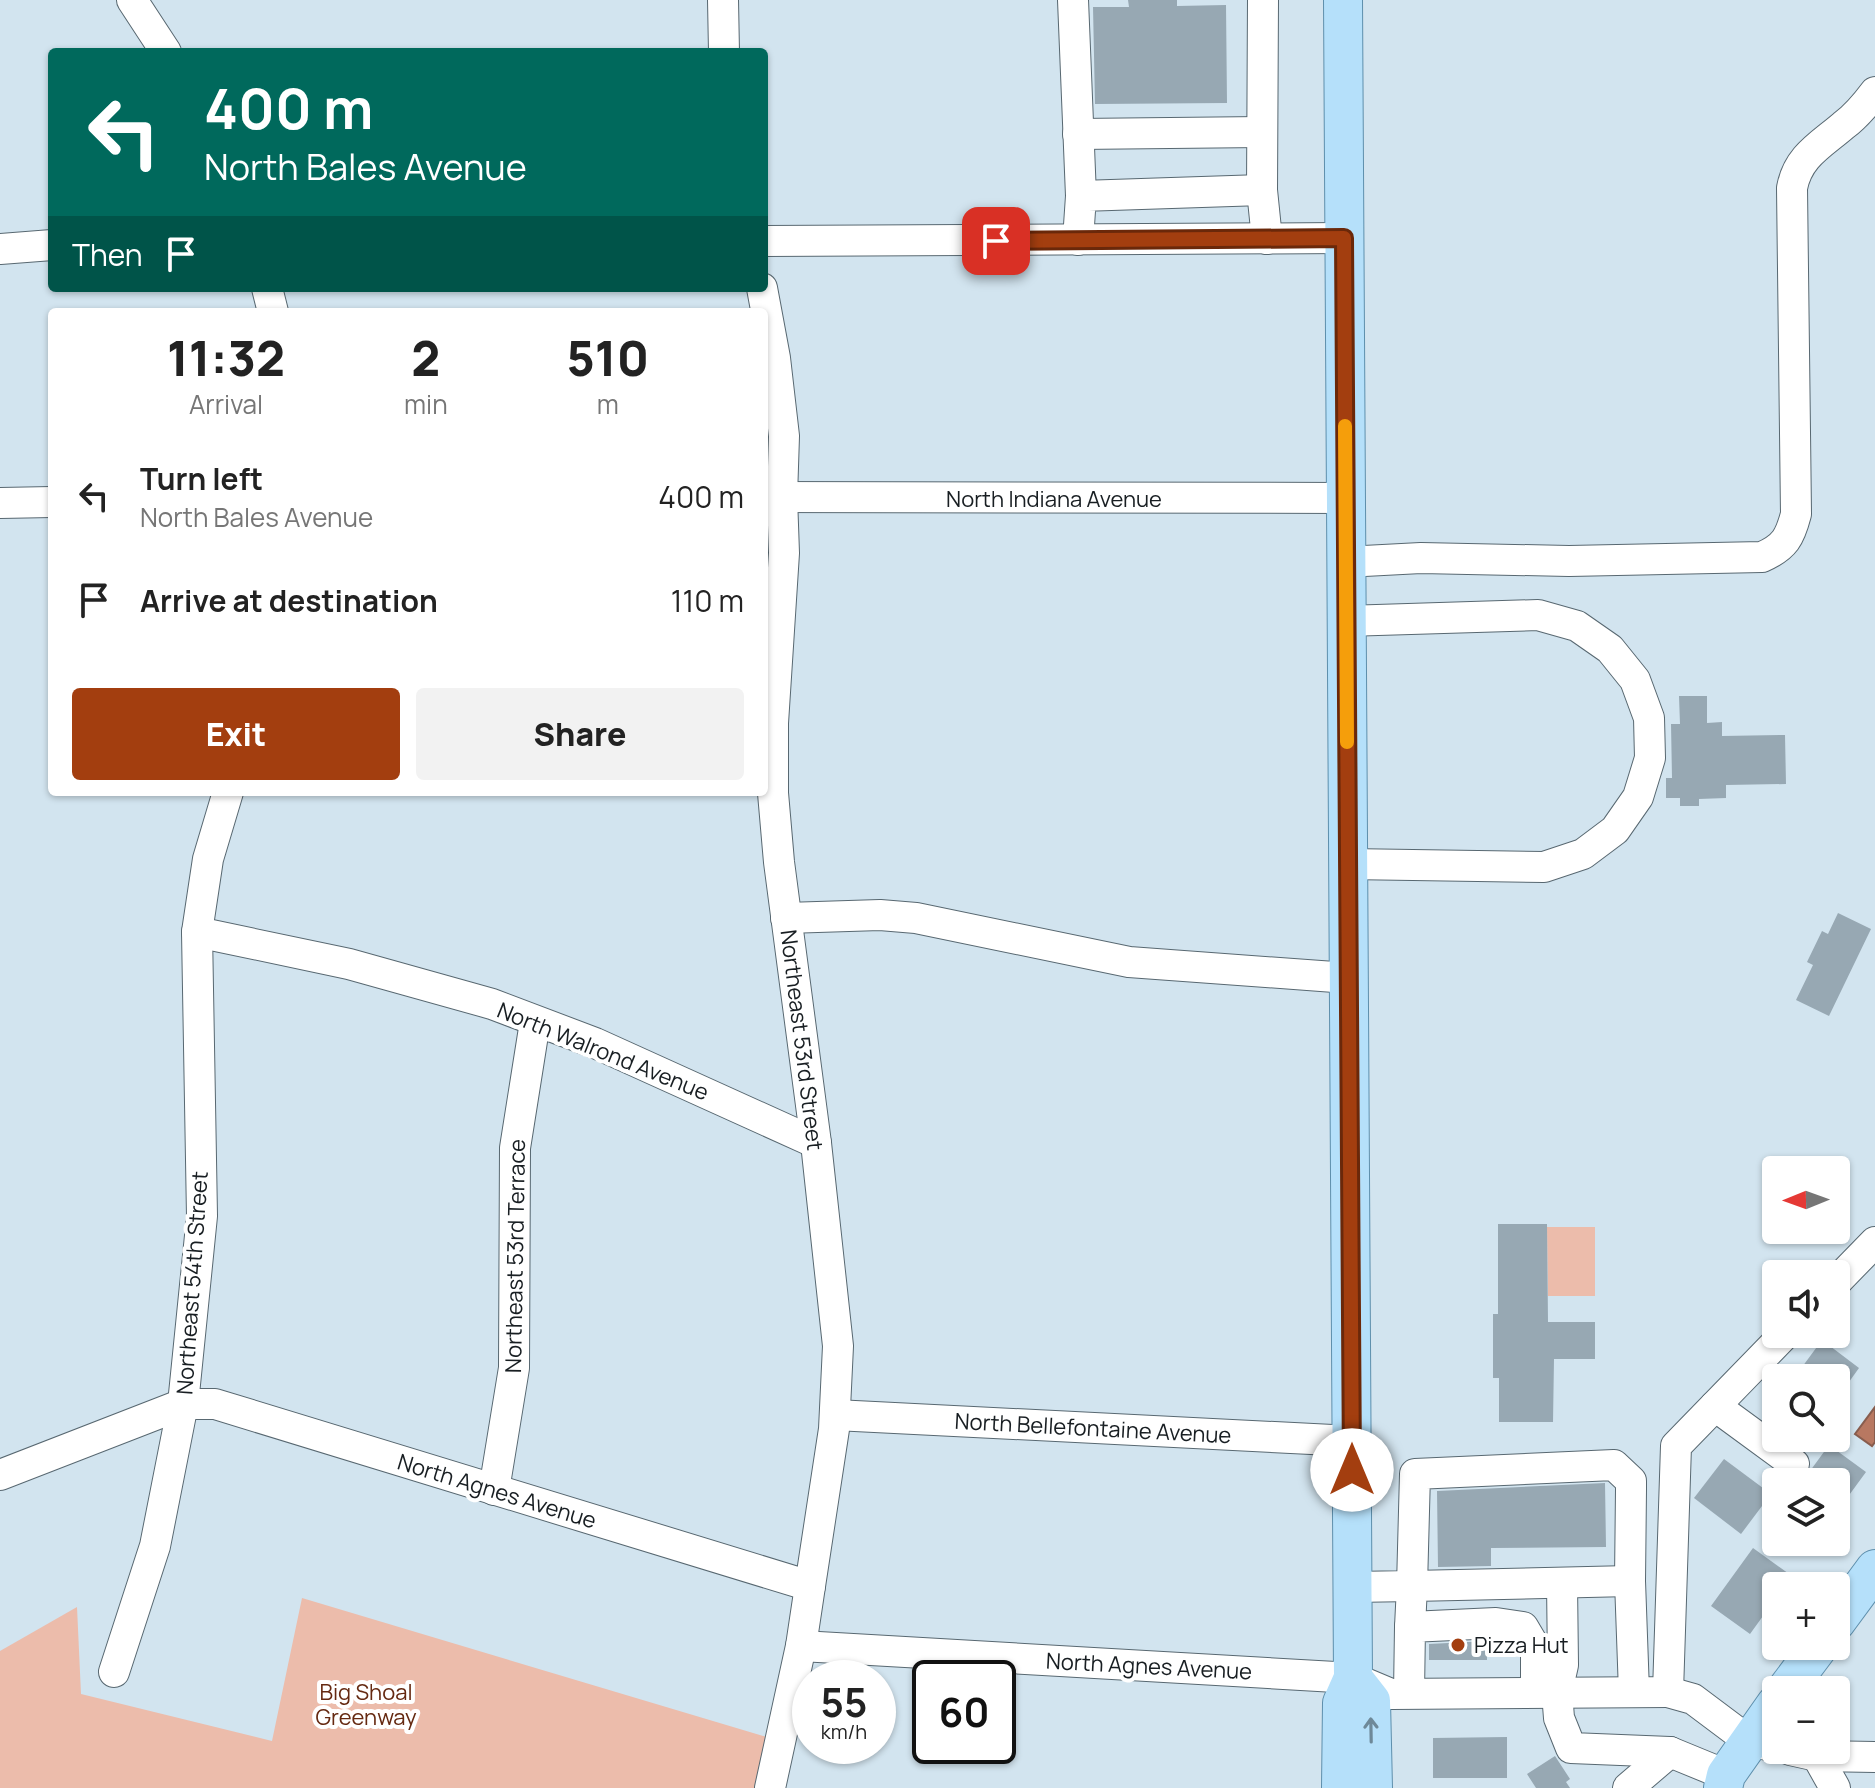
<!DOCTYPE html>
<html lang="en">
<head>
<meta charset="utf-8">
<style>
	:root { --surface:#fff; --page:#f2f2f2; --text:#222; --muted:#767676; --accent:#a33e0f }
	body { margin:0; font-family:Manrope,sans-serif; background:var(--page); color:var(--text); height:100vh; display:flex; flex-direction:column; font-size:30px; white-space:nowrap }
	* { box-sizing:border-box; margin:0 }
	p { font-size:26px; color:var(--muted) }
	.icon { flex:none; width:44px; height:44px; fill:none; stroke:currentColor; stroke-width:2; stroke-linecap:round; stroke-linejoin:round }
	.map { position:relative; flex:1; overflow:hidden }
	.panel { position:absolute; left:48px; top:308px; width:720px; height:488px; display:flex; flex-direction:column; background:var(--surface); border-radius:8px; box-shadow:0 2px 6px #0004 }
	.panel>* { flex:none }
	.banner { position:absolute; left:48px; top:48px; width:720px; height:244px; border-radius:8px; box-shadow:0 2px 6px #0004; background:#00695c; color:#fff; overflow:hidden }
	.needle { width:52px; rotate:269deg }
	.buttons { position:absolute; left:1762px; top:1156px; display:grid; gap:16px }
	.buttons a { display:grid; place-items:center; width:88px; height:88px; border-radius:8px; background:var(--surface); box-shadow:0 2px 6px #0004; font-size:40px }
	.speed { position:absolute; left:792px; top:1660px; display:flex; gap:16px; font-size:40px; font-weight:700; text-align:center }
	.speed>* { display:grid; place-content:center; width:104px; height:104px; border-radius:50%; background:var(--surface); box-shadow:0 2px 6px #0004; line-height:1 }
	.speed small { font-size:20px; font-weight:400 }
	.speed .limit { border:4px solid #111; border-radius:12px; background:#fff; color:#111 }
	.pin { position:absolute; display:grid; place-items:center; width:68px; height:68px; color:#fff; margin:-34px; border-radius:16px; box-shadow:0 4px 12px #0006 }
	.me { position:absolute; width:88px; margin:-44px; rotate:0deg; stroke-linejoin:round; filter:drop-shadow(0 0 6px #0008) }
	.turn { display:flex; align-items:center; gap:28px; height:168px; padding:0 24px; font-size:36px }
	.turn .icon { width:104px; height:104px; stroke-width:2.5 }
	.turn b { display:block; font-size:56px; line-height:68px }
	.then { display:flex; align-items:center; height:76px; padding:0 24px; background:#0003; gap:16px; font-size:30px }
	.eta { display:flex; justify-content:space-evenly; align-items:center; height:136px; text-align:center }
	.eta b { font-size:48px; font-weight:800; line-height:56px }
	.button { display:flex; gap:16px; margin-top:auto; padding:16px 24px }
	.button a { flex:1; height:92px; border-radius:8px; background:var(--accent); color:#fff; font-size:32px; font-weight:800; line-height:92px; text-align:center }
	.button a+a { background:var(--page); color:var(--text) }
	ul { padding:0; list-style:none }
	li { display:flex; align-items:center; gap:24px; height:104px; padding:0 24px }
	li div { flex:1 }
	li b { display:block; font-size:30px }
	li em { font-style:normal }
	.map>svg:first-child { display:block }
	.green { fill:#ecbcab }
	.water { fill:#b87861; stroke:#885d4e; stroke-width:2 }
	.building { fill:#97a8b3 }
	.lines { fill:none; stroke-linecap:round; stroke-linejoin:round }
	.minor-casing { stroke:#586871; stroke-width:32 }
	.major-casing { stroke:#5e8fac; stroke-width:40 }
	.minor { stroke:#fff; stroke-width:30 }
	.major { stroke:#b5e0fa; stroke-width:38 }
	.oneway { stroke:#6e8999 }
	.route-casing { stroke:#6a280a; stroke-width:20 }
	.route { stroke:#a33e0f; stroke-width:14 }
	.slow { stroke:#f59e0b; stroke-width:14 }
	.poi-dot { fill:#a33e0f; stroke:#fff; stroke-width:3 }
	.labels { text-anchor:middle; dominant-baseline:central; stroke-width:8; stroke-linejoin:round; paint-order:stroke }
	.street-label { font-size:22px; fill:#181e22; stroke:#fff }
	.poi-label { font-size:22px; fill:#181e22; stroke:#fff; text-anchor:start }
	.park-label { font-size:22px; fill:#652911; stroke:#fff }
</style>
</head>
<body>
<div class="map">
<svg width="1875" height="1788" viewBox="0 0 1875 1788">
	<rect width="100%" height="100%" fill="#d2e4ef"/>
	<g class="green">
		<path d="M1547 1227H1595V1296H1548Z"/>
		<path d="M302 1598 780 1741 767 1788H0V1651L77 1607 81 1694 272 1741Z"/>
	</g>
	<path class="water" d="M1875 1407V1442L1872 1446 1855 1434Z"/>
	<g class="building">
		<path d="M1128 0H1177V6L1226 5 1227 103 1095 104 1093 7H1129Z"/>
		<path d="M1679 696H1707V723L1722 722V736L1785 735 1786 784 1726 785V798L1699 799V806H1680V798H1666V778H1672L1671 724H1680Z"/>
		<path d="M1838 913 1871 929 1829 1016 1796 1000 1813 965 1807 962 1822 931 1828 934Z"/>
		<path d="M1498 1224H1547L1548 1322H1595V1359H1554L1553 1422H1499V1378H1493V1314H1498Z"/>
		<path d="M1822 1340 1859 1368 1836 1400V1378H1794Z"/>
		<path d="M1829 1445 1866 1472 1836 1513V1482H1802Z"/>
		<path d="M1724 1459 1771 1494 1741 1534 1694 1498Z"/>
		<path d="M1605 1483 1606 1547 1491 1548V1566L1438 1567 1437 1491Z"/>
		<path d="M1753 1548 1792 1576 1784 1586H1776V1598L1750 1634 1711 1606Z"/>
		<path d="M1487 1641V1660H1429V1644Z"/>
		<path d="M1507 1737V1778H1433V1738Z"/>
		<path d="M1555 1756 1570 1779 1566 1782 1570 1788H1536L1527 1774Z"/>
	</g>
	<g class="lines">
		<g class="minor-casing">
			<g id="minor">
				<path d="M132 0 166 52"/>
				<path d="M723 0 724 52"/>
				<path d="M1073 0 1081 196"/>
				<path d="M1078 134 1262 132"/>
				<path d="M1262 190 1263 0"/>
				<path d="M1078 240 1081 196 1262 190 1267 239"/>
				<path d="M764 241 1344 238"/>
				<path d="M0 249 52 245"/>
				<path d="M267 288 273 312"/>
				<path d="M762 288 775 358 784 436 782 497 784 553 773 723V793L779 862 816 1143 838 1346 834 1429 810 1586 801 1646 770 1788"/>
				<path d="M764 497 1345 498"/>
				<path d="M0 503 52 502"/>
				<path d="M1345 562 1421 558 1569 561 1762 557C1785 547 1790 537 1796 514L1792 188C1798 156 1821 145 1844 125 1856 116 1866 104 1875 92"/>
				<path d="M1345 621 1538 615 1577 626 1610 649 1635 680 1649 718 1650 758 1638 797 1615 830 1583 854 1544 867 1348 864"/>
				<path d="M786 918 880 915 916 918 1129 962 1348 978"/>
				<path d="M197 932 349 964 492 1004 595 1043 816 1143"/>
				<path d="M1836 1282 1875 1242"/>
				<path d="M1715 1406 1794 1464"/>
				<path d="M835 1415 1352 1441"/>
				<path d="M0 1475 183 1404H215L810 1586"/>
				<path d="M494 1490 514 1368 515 1148 535 1022"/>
				<path d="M1562 1583 1563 1665 1557 1692 1559 1718 1571 1748 1670 1752 1726 1775"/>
				<path d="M1353 1587 1412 1586 1415 1474 1614 1465 1631 1481V1489L1630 1581 1634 1692"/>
				<path d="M1410 1627 1412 1586 1630 1581"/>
				<path d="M801 1646 1353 1678 1391 1694 1668 1692 1676 1446 1785 1334"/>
				<path d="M114 1672 155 1546 183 1404 202 1216 197 932 208 859 228 792"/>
				<path d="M1668 1692 1693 1699 1749 1741 1776 1747"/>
				<path d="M1409 1693 1410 1627 1496 1623 1523 1627 1536 1649V1692"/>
				<path d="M1790 1750 1817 1756 1875 1757"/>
				<path d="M1817 1756 1835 1788"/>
				<path d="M1628 1788 1670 1752"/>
			</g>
		</g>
		<g class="major-casing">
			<g id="major">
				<path d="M1836 1622 1875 1569"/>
				<path d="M1353 1678 1371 1701 1373 1788"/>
				<path d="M1786 1690 1819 1646"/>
				<path d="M1341 1788 1342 1703 1353 1678 1343 0"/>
				<path d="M1723 1788 1726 1775 1776 1704"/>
			</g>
		</g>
		<use href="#minor" class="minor"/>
		<use href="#major" class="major"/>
	</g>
	<defs><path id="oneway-shaft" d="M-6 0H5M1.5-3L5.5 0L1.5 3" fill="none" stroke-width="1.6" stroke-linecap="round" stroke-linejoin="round" transform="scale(2)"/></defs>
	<use class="oneway" href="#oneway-shaft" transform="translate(1371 1730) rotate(-91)"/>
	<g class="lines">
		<g class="route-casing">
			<path id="route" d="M996 241 1344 238 1352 1470"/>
		</g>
		<use href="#route" class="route"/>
		<path class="slow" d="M1345 426 1347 742"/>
	</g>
	<circle class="poi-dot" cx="1458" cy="1645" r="8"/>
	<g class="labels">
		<g class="street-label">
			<text x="1054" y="499">North Indiana Avenue</text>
			<text transform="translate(802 1040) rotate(83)">Northeast 53rd Street</text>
			<text transform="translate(603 1051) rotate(22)">North Walrond Avenue</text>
			<text transform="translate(515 1256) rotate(-89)">Northeast 53rd Terrace</text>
			<text transform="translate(192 1283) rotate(-86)">Northeast 54th Street</text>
			<text transform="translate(1093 1428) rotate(3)">North Bellefontaine Avenue</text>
			<text transform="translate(497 1491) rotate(17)">North Agnes Avenue</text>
			<text transform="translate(1149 1666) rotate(3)">North Agnes Avenue</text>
		</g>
		<g class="poi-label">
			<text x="1474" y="1645">Pizza Hut</text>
		</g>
		<g class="park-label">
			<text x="366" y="1692">Big Shoal<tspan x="366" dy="25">Greenway</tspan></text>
		</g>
	</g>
</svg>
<div class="buttons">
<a><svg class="needle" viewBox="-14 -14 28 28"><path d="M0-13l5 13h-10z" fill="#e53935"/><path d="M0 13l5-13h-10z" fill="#767676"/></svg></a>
<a><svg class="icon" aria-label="sound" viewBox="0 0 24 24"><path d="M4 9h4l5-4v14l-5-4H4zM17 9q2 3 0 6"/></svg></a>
<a><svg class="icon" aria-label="search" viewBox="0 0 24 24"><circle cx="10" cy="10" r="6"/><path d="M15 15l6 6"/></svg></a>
<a><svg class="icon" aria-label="layers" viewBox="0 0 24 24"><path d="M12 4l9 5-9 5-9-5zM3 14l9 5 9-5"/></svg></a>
<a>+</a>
<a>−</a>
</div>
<div class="speed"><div>55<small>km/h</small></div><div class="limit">60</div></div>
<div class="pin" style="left:996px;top:241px;background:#d93025"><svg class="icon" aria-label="arrive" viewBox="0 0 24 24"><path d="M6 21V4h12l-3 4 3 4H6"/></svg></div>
<svg class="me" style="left:1352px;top:1470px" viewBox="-20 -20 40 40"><circle r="19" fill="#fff"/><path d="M0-13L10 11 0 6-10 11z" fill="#a33e0f"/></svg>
<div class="banner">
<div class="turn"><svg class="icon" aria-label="left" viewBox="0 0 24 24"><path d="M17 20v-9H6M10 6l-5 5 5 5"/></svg><div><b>400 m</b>North Bales Avenue</div></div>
<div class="then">Then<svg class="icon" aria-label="arrive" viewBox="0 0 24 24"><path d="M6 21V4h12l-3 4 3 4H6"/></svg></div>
</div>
<section class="panel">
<div class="eta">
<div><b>11:32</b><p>Arrival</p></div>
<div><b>2</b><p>min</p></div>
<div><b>510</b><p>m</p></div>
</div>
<ul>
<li><svg class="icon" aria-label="left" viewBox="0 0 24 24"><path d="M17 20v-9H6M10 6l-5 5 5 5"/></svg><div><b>Turn left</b><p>North Bales Avenue</p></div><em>400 m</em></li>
<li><svg class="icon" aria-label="arrive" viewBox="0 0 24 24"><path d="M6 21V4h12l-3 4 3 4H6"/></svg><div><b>Arrive at destination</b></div><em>110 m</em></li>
</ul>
<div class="button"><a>Exit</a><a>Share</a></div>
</section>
</div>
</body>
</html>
